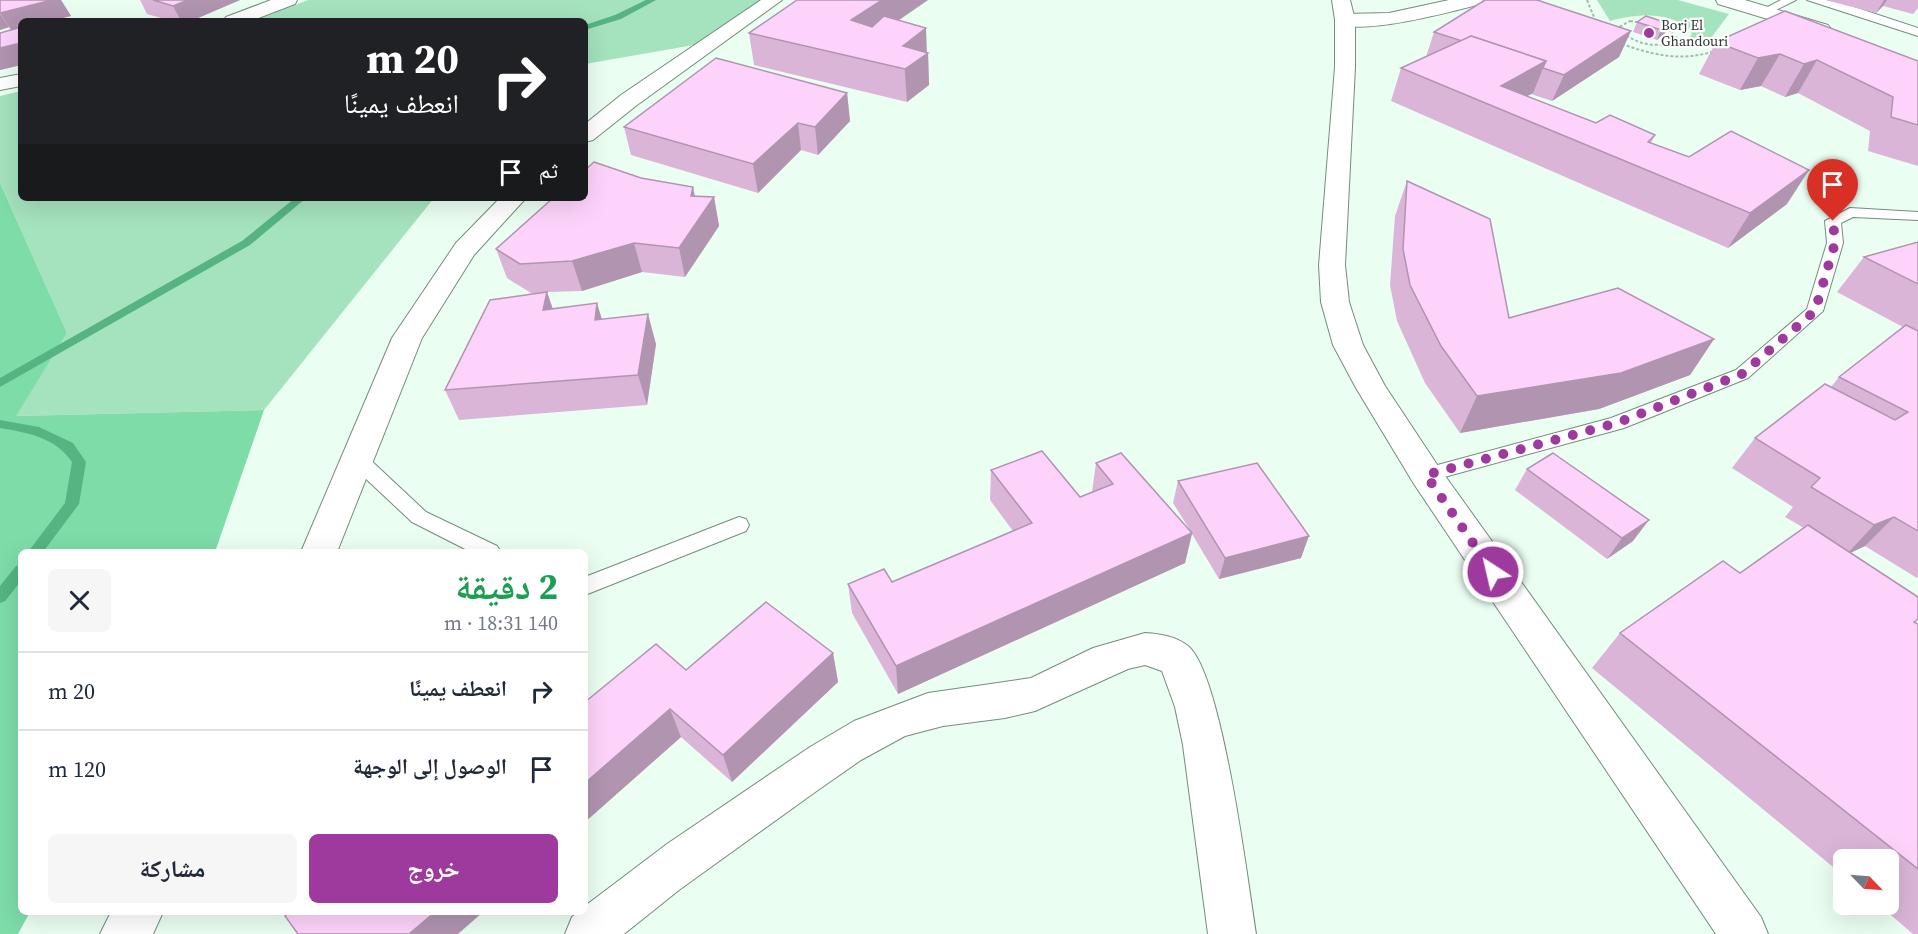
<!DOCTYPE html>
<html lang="ar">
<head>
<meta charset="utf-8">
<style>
	:root { --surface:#fff; --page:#f6f6f7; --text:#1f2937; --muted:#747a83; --line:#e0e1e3; --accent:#9e399e }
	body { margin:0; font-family:"Source Serif 4","Noto Naskh Arabic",serif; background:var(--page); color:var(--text); direction:rtl; height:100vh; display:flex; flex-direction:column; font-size:22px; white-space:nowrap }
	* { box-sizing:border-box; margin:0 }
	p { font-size:20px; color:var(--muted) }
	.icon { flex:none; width:33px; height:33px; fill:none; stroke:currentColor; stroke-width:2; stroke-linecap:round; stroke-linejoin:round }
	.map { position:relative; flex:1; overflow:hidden; direction:ltr }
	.drawer { position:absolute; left:18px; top:549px; width:570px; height:366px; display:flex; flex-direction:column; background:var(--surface); border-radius:9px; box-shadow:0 6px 24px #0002; direction:rtl }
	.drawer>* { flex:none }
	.top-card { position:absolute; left:18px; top:18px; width:570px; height:183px; border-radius:9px; box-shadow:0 6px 24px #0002; direction:rtl; background:#202124; color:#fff; overflow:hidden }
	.needle { width:39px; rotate:115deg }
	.controls { position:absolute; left:1833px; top:849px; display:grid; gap:12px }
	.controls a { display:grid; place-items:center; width:66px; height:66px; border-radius:9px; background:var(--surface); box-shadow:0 6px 24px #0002; font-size:30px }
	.pin { position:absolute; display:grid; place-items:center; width:51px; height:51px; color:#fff; margin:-62px -26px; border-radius:50% 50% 50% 0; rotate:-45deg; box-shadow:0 0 6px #0007 }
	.pin .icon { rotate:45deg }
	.me { position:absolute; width:66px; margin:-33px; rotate:325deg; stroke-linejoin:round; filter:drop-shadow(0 0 4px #0008) }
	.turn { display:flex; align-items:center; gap:21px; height:126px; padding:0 30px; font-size:27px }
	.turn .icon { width:78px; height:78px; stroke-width:2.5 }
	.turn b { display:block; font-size:42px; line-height:51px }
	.then { display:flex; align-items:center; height:57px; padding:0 30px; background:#0003; gap:12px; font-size:22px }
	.round { display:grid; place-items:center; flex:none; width:63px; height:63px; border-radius:9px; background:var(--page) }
	.head { display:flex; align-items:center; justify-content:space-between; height:102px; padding:0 30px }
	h1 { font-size:36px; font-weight:700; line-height:45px; color:#1e9e55 }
	.button { display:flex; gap:12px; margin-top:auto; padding:12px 30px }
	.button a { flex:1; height:69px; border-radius:9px; background:var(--accent); color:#fff; font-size:24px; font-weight:700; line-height:69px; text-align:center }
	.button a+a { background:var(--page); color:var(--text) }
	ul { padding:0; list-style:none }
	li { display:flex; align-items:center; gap:18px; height:78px; padding:0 30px; border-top:2px solid var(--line) }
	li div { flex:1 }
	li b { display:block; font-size:22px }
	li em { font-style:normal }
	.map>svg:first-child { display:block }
	.green { fill:#a5e2be }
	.forest { fill:#7edca9 }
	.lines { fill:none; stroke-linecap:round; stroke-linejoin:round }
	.stream { fill:#55b482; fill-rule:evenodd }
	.service-casing { stroke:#718e7c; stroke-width:2 }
	.minor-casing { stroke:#718e7c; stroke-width:2 }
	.secondary-casing { stroke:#718e7c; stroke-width:2 }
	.path { stroke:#aabab0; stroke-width:2; stroke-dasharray:3 2; stroke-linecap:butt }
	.service { fill:#fff; fill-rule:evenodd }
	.minor { fill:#fff; fill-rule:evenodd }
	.secondary { fill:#fff; fill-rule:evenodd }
	.wall { fill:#dab5d8 }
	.shaded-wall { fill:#b194b0 }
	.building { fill:#fdd3fb; stroke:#b194b0; stroke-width:1.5 }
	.route { stroke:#9e399e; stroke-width:10; stroke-dasharray:0 18 }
	.poi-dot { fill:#9e399e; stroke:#fff; stroke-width:2 }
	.labels { text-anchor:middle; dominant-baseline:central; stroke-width:4.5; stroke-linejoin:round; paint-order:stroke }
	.far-poi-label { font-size:14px; fill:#2c3830; stroke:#fff; text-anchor:start }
</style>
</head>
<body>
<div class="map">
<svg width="1918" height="934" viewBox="0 0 1918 934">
	<rect width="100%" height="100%" fill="#ebfef2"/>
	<g class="green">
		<path d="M308 0H763L694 45 585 64V21H255Z"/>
		<path d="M1597 0H1678L1729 14 1705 46 1678 48 1674 44 1685 41 1692 34C1676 10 1634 14 1610 21Z"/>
		<path d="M21 91V198H434L264 410 15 416 67 333 0 183V96Z"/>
	</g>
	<path class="forest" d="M0 183 67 333 16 416 264 410 215 552H21V912H30L18 934H0Z"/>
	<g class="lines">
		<g class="stream">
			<path d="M646 0H656L621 19 585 30V25L615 15Z"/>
			<path d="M295 198H306L250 245 0 387V378L242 241Z"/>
			<path d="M0 420 39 427 73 443 86 462 79 504 43 552H28L65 503 72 462C55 437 28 433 0 428Z"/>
			<path d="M21 564V581L5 601 0 603V586L16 566Z"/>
		</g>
		<g class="service-casing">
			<g id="service">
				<path d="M1781 0H1796L1768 14 1758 12Z"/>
				<path d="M1807 0H1833L1918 28V36Z"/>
				<path d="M1850 208 1918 212V220L1853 217 1841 223 1843 243 1823 311 1748 378 1624 428 1426 482 1419 480 1416 475 1419 470 1611 418 1736 370 1807 309 1827 243 1825 221Z"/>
				<path d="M356 451 363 453 426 512 497 546 501 552H471L412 522 349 463 346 458 349 453Z"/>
				<path d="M739 517 746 519 749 525 746 531 585 595V577Z"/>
			</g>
		</g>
		<g class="minor-casing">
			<g id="minor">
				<path d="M271 0H297L295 4 251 21H223L226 17Z"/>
				<path d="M761 0H782L637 105 593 140 585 142V124L621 95Z"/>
				<path d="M1449 0H1483L1481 4C1458 10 1349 40 1335 20L1345 14 1389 13Z"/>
				<path d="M1716 0H1745L1828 25 1831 29 1821 35 1814 33 1718 4Z"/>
				<path d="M21 74V86L0 90V78Z"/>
				<path d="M500 198H526L474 255 422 338 337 552H301L392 338 456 243Z"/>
				<path d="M1145 633C1160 634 1176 636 1188 646 1222 673 1248 883 1256 934H1208L1183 745 1175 707 1162 671 1145 665 1128 669 1035 711 1005 718 943 726 905 736 861 760 818 790 679 890 624 934H565L572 917 578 912H585V906L667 844 810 747 854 721 928 693 1031 678 1093 648Z"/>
				<path d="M111 912H163L153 934H100Z"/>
			</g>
		</g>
		<g class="secondary-casing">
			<path id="secondary" d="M1332 0H1350L1355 20V67L1345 265 1349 302 1363 345 1385 386 1438 466 1761 917 1768 934H1716L1414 484 1356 388 1333 345 1321 302 1319 265 1335 67V20Z"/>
		</g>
		<g class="path">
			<path d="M1587 0 1596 22"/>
			<path d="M1630 21 1665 26 1678 39C1660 50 1631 45 1619 27Z"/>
			<path d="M1622 44C1652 55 1683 62 1714 51"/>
		</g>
		<use href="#service" class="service"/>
		<use href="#minor" class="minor"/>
		<use href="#secondary" class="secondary"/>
	</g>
	<g class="wall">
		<path d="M0 0H61L71 16 21 21V65L0 70 11 30 9 27 0 30Z"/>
		<path d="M140 0H240L191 21H172L147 14Z"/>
		<path d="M797 0H928L899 20 927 52 928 53 929 85 907 102 754 65 749 33Z"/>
		<path d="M1825 0H1918V8L1913 14 1883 6 1876 13Z"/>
		<path d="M1646 16 1665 33 1657 40 1633 32 1637 22Z"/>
		<path d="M1631 31 1619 57 1552 101 1531 94 1527 96 1596 123 1655 135 1651 143 1787 204 1728 248 1391 101 1401 68 1426 57 1434 32Z"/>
		<path d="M1716 42 1918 61V166L1868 151 1870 131 1798 93 1785 97 1761 86 1740 90 1699 74Z"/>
		<path d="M847 93 850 121 818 155 801 150 758 193 631 155 624 127Z"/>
		<path d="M1407 181 1509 318 1714 339 1690 375 1599 409 1460 433 1425 383 1397 321 1390 285 1395 216Z"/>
		<path d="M695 196 714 197 719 226 685 277 642 272 582 291 547 292 553 309 602 319 656 344 647 405 459 420 445 390 543 293H531L507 278 496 249Z"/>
		<path d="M1918 242V577L1917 578 1865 546 1850 553 1915 622 1918 624V934H1913L1878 904H1888V860H1844V876L1592 668 1620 633 1740 573 1804 528 1785 517 1793 507 1732 468 1755 438 1831 387 1839 377 1903 327 1837 292 1864 257Z"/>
		<path d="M1096 463 1190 530 1173 503 1178 481 1301 558 1219 579 1192 534 1185 563 898 694 852 613 848 584 892 582 1013 531 990 500 991 470 1080 497 1092 492Z"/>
		<path d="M1527 469 1633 541 1607 559 1515 490Z"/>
		<path d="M833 653 838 682 732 782 681 737 585 822V702L686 670Z"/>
	</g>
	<g class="shaded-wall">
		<path d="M52 0H61L71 16 52 21H21V29L12 31 0 13Z"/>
		<path d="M188 0H240L191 21H181L173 6Z"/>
		<path d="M882 0H928L854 51 851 20Z"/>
		<path d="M1884 0H1887L1883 6 1876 13Z"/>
		<path d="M0 14 9 27 0 30Z"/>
		<path d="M1670 24 1665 33 1657 40 1661 30Z"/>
		<path d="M926 28 927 54 928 53 929 85 907 102 903 46Z"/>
		<path d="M1631 31 1619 57 1552 101 1564 75Z"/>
		<path d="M21 43V65L0 70V48Z"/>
		<path d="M1780 54 1761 86 1740 90 1758 58Z"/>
		<path d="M1817 60 1798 93 1785 97 1804 64Z"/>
		<path d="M1546 61 1533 93 1503 110 1501 86Z"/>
		<path d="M847 93 850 121 818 155 815 127Z"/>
		<path d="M798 123 801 150 758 193 753 164Z"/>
		<path d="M1809 170 1787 204 1728 248 1750 213Z"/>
		<path d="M693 187 699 215 714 197 719 226 685 277 679 248Z"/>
		<path d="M634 243 642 272 582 291 572 261Z"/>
		<path d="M547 292 557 322 543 310Z"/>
		<path d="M597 303 606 333 595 320Z"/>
		<path d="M648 314 656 344 647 405 638 375Z"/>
		<path d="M1714 339 1690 375 1599 409 1460 433 1477 396Z"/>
		<path d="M1894 517 1865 546 1846 555 1874 525Z"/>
		<path d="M1649 520 1633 541 1607 559 1622 538Z"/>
		<path d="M1192 533 1185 563 898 694 896 666Z"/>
		<path d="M1309 536 1301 558 1219 579 1225 558Z"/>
		<path d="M833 653 838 682 732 782 723 755Z"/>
		<path d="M670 709 681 737 585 822V783Z"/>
		<path d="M435 912H483L458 934H409Z"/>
	</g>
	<g class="building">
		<path d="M0 0H52L0 13Z"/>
		<path d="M153 0H188L173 6Z"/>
		<path d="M797 0H882L851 20 872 27 884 16 926 28 903 46 928 53 905 69 749 33Z"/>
		<path d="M1485 0H1537L1631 31 1564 75 1543 68 1546 61 1471 36 1462 41 1434 32Z"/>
		<path d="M1785 11 1918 61V125L1891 117 1893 97 1817 60 1804 64 1780 54 1758 58 1716 42Z"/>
		<path d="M1646 16 1670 24 1661 30 1637 22Z"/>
		<path d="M51 17 54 21H32Z"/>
		<path d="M21 24V43L0 48V33L18 28 16 25Z"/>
		<path d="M1471 36 1546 61 1501 86 1596 123 1610 115 1655 135 1648 142 1689 157 1731 131 1809 170 1750 213 1401 68Z"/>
		<path d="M716 58 847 93 815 127 798 123 753 164 624 127Z"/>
		<path d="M594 162 641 178 693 187 691 196 714 197 679 248 634 243 572 261 520 264 496 249 553 198H585V170Z"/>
		<path d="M1407 181 1490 219 1509 318 1618 288 1714 339 1621 373 1477 396 1441 346 1410 285 1403 249Z"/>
		<path d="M1918 242V284L1864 257Z"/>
		<path d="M547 292 543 310 597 303 595 320 648 314 638 375 445 390 490 300Z"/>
		<path d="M1906 325 1918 331V531L1894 517 1874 525 1811 487 1820 478 1755 438 1825 384 1895 420 1908 412 1839 377Z"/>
		<path d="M1042 451 1080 497 1113 484 1096 463 1121 453 1192 533 896 666 848 584 884 569 892 582 1032 523 991 470Z"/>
		<path d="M1553 453 1649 520 1622 538 1527 469Z"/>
		<path d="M1257 463 1309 536 1225 558 1178 481Z"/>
		<path d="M1808 525 1918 597V619L1914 622 1918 624V869L1620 633 1723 561 1740 573Z"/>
		<path d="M766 602 833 653 723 755 670 709 585 783V702L656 644 686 670Z"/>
		<path d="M290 912H435L409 934H298L285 916Z"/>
	</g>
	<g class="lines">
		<path class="route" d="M1493 572 1426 475 1617 423 1742 374 1815 311 1835 243 1833 221"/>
	</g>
	<circle class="poi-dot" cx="1649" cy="33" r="6"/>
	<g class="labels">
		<g class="far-poi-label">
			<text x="1661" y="25">Borj El<tspan x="1661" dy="16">Ghandouri</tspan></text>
		</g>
	</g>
</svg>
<div class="controls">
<a><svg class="needle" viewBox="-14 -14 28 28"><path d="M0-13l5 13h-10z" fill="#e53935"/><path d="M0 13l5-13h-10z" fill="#747a83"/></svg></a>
</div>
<div class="pin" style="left:1833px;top:221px;background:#d93025"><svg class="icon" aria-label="arrive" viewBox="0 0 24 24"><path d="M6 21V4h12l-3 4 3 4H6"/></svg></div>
<svg class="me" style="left:1493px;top:572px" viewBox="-20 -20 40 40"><circle r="17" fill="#9e399e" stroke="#fff" stroke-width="3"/><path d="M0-11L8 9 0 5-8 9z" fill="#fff"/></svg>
<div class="top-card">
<div class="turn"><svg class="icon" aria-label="right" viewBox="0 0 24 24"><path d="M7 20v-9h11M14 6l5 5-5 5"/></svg><div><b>20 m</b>انعطف يمينًا</div></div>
<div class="then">ثم<svg class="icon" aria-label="arrive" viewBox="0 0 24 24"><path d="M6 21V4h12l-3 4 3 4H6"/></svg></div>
</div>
<section class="drawer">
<div class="head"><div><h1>2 دقيقة</h1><p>140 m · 18:31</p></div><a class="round"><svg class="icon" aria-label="close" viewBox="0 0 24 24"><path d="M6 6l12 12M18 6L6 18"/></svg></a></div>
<ul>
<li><svg class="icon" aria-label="right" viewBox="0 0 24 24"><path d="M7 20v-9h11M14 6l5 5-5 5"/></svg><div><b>انعطف يمينًا</b></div><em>20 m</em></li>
<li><svg class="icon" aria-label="arrive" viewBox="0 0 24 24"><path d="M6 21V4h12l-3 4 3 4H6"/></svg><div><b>الوصول إلى الوجهة</b></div><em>120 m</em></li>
</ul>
<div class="button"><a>خروج</a><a>مشاركة</a></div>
</section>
</div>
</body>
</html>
